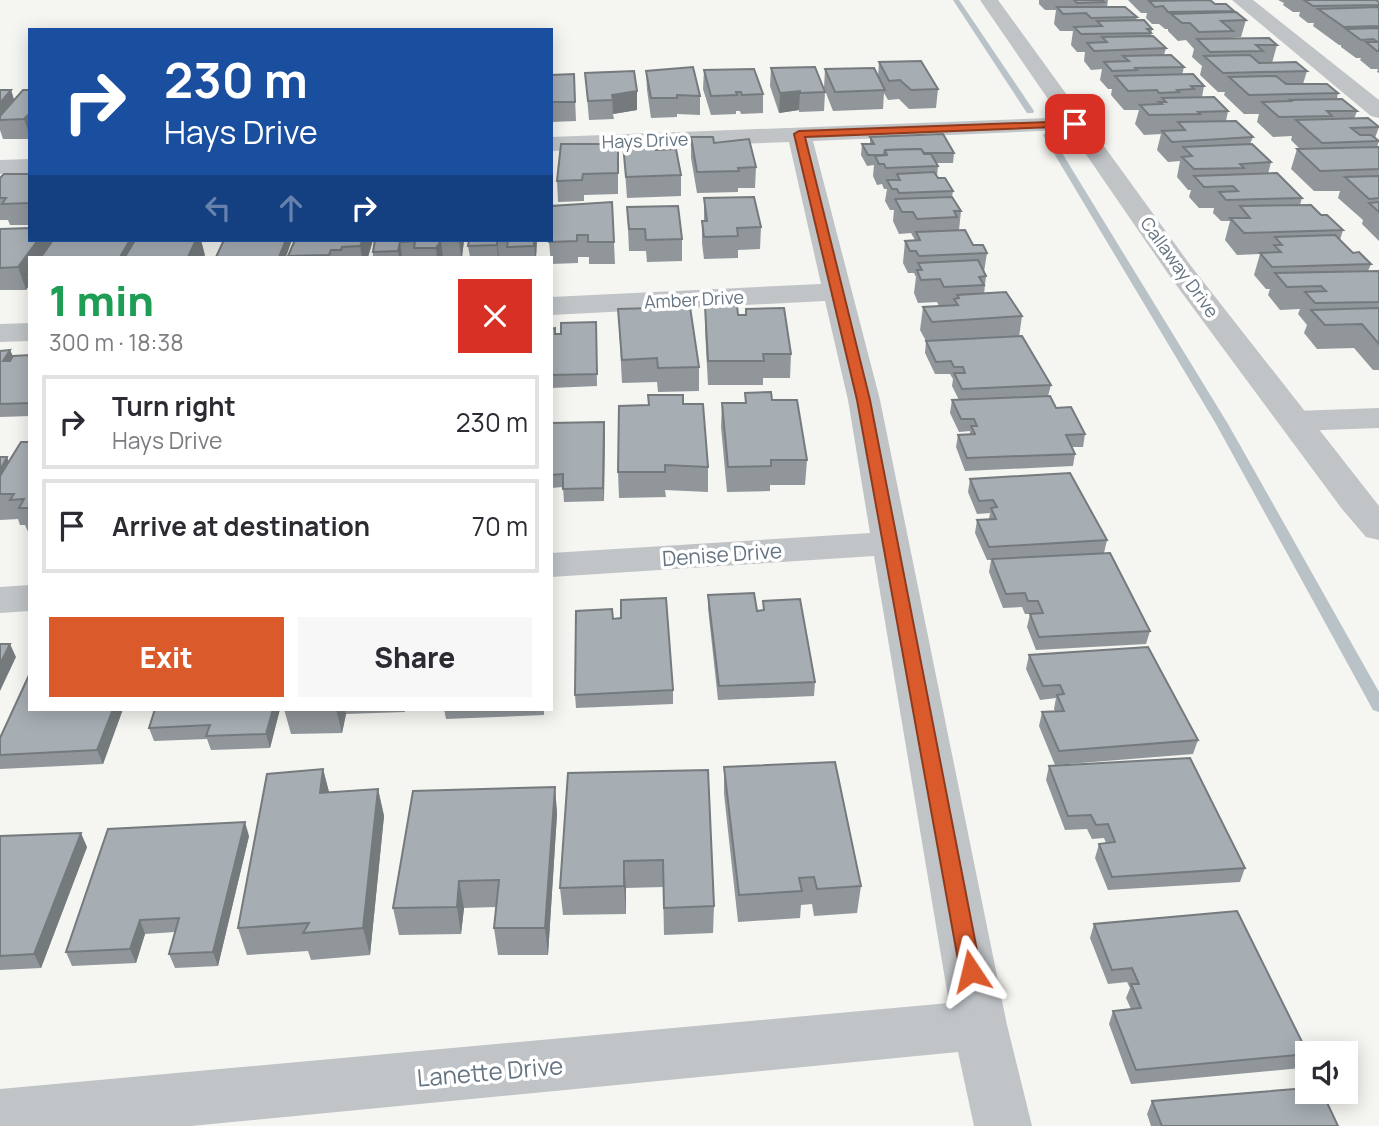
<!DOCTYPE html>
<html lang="en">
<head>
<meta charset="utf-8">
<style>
	:root { --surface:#fff; --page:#f7f7f7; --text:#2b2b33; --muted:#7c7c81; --line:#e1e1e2; --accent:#da5a2c }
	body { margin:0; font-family:Manrope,sans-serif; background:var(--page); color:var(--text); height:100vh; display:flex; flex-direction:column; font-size:26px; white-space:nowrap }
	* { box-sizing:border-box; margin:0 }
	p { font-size:23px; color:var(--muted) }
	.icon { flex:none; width:38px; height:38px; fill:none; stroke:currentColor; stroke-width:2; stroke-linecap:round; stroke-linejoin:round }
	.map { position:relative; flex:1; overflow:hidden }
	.panel { position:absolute; left:28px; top:256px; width:525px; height:455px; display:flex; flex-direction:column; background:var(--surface); border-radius:0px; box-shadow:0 4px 18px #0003 }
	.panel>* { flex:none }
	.hud { position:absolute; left:28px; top:28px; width:525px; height:214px; border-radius:0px; box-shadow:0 4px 18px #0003; background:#1a4fa0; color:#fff; overflow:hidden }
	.buttons { position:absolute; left:1295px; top:1041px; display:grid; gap:14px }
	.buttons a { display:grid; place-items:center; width:63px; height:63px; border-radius:0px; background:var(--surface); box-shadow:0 4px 18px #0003; font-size:35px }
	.pin { position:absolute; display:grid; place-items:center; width:60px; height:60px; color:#fff; margin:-30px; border-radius:14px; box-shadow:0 4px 10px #0006 }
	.me { position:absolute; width:77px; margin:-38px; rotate:350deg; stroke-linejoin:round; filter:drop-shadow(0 0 5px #0008) }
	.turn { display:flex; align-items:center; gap:24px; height:147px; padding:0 21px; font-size:32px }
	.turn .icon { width:91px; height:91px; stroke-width:2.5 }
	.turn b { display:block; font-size:49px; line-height:60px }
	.lanes { display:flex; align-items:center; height:66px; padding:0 21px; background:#0003; justify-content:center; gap:35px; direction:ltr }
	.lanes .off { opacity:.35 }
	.round { display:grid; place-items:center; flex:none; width:74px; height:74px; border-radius:0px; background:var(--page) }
	.head { display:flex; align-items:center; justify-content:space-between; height:119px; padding:0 21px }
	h1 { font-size:42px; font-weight:800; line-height:52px; color:#1e9e55 }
	.button { display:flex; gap:14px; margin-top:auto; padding:14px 21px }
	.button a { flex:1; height:80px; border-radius:0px; background:var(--accent); color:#fff; font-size:28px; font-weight:800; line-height:80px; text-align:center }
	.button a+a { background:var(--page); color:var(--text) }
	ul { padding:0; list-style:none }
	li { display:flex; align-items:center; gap:21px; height:94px; margin:0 14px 10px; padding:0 7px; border:4px solid var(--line); border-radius:0px }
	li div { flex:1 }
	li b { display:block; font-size:26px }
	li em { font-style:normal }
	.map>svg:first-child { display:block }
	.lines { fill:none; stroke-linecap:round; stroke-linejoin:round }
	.stream { fill:#b8c2c7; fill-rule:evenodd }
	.minor { fill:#c0c4c7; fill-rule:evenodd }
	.tertiary { fill:#c0c4c7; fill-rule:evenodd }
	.wall { fill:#90969a }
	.shaded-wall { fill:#757a7d }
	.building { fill:#a7aeb3; stroke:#757a7d; stroke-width:2 }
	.route { fill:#da5a2c; stroke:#8e3a1d; stroke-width:2 }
	.labels { text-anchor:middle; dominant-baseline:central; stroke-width:7; stroke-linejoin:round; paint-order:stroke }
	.far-street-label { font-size:18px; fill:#657481; stroke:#fff }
	.street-label { font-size:21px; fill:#657481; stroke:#fff }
	.near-street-label { font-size:24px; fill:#657481; stroke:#fff }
</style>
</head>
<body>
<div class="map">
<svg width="1379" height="1126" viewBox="0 0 1379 1126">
	<rect width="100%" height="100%" fill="#f5f5f1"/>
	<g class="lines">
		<g class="stream">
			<path d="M953 0H959L1034 111 1033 113H1027Z"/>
			<path d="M1047 132 1051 135 1228 424 1379 692V712L1373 710 1216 424 1043 135Z"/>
		</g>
		<g class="minor">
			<path d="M1232 0H1253L1379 100V118L1371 116Z"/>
			<path d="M1075 117 1083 119 1087 124 1083 129 813 141 880 400 1007 1025 1032 1126H974L958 1052 191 1126H0V1089L949 1003 874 556 551 577V553L870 533 848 400 825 301 551 315V297L821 284 789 142 551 151V137Z"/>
			<path d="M30 159V173L0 174V160Z"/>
			<path d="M30 323V341L0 342V324Z"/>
			<path d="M1379 408V428L1295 431 1283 428 1278 421 1283 414 1295 411Z"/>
			<path d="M30 585V611L0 613V587Z"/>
		</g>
		<path class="tertiary" d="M980 0H998L1191 266 1379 506V540L1366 537 1342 509 1171 278Z"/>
	</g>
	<g class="wall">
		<path d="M1039 0H1108L1107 7 1137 17 1136 21 1152 29 1151 36 1166 48 1164 55 1184 67 1182 75 1204 86 1202 97 1228 111 1226 121 1253 137 1250 144 1271 162 1268 174 1302 198 1300 205 1321 215 1343 230 1340 240 1353 253 1371 264 1368 271 1379 272V370H1373L1354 348 1317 349 1304 333 1307 325 1298 314 1300 309 1280 310 1268 295 1270 289H1266L1254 275 1260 254 1237 255 1225 240 1230 221H1221L1213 213 1214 208H1199L1189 197 1191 190H1188L1177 177 1180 161 1168 162 1157 150 1161 134 1144 135 1135 124 1139 110H1124L1111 95 1112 89H1108L1100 80 1102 69 1091 70 1084 61 1085 52H1077L1071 45 1073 31H1060L1054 24 1056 10H1045L1039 4Z"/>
		<path d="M1128 0H1210L1215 4 1234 11V12L1246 20 1241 37 1231 38V39L1277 45 1272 63 1307 71 1303 84 1338 93 1337 99 1357 111 1354 119 1379 127 1375 138 1379 141 1377 147H1379V241L1362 224 1363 220 1338 198 1340 191H1314L1291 169 1297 149H1300L1291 140 1292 136 1273 137 1257 122 1259 114H1244L1224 95 1225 92H1218L1200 75 1202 66 1192 57 1194 49 1186 40 1178 41 1168 31V29H1165L1159 24H1152L1146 18 1147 13H1141Z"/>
		<path d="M1278 0H1376L1379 2V73L1377 72 1378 69H1371L1360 60 1361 58H1356L1341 47V45H1339L1313 26 1314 23H1308L1299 16 1300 12H1293L1283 5 1284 3Z"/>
		<path d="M879 62 938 89 936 108 909 109 899 99 888 100 884 93 883 109 833 111 824 88 825 69 878 77Z"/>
		<path d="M771 68 825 92 824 111 799 112V110L779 113 770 86Z"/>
		<path d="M704 70 763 94V113L741 114 740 111H736V114L711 115 703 89Z"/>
		<path d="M646 71 700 96V115L677 114V117L651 118 647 90Z"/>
		<path d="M585 73 637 91V110L613 114 614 119 589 120Z"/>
		<path d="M574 74 576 121 551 122V75Z"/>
		<path d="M0 90H11L14 100 30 90V139H3L0 130Z"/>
		<path d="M691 137 714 143 756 167 755 188H738V192L697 193 691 158Z"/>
		<path d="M870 137 954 153 953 163H936L938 166 937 176 953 191 952 197 961 211 959 230 973 245 987 253 984 272 986 276 984 294 1022 316 1019 337 1051 385 1048 396 1056 408 1085 434 1083 447H1072L1075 454 1073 466 965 471 956 447 958 435 970 434V431L959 432 950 413 952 400H959L952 386 953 379 950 374H935L925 353 926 341 920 330 923 307 939 306 937 302 918 303 914 293 916 277 914 273H908L903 263 905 241 915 240 911 233 899 234 893 221 894 210H890L885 201 887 189H884L882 184 877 185 873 176 874 165 867 166 861 155 862 144H870Z"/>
		<path d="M618 144V194L584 195V201L558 202 557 181Z"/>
		<path d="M623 144 656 150 681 175V196L627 198Z"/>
		<path d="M30 174V225H10L8 220H0V178Z"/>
		<path d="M704 198 761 227 760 249 738 250V258L704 259 702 243V221H704Z"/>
		<path d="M612 202 615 264H589V257H578V263L551 264 549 242Z"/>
		<path d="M627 207 682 239V261L647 262 646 251H629Z"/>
		<path d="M0 229 51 243 205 255 30 257V284L26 290H0Z"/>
		<path d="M373 240 368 257H289L288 256Z"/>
		<path d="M375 240H464L462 257H373V252Z"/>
		<path d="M469 240H537L536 257H470L468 246Z"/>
		<path d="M705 306 738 315H746V309L791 354 790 378H763V385H708L705 329Z"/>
		<path d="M618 309 699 367V391L658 392 657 382 622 383Z"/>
		<path d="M596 322 597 386 551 388V329L555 328 556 334H561Z"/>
		<path d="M10 350 13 356 30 355V416L0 417V351Z"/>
		<path d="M745 393 772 400 807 460 805 485H770V491L727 492 721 427 722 403H745Z"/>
		<path d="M683 404 708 467V492L665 490 666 497 619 498 618 472Z"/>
		<path d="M604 422V501L564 502 563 487 551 488V423Z"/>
		<path d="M30 442V534H29L25 525H20L18 519 0 520V457H7L9 462Z"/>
		<path d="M970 479 1107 540 1104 553 1066 555 1150 631 1146 644 1036 650 1027 627 1030 614H1025L1022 607 1003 608 989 572 991 560H987L975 533 977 520 989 519 990 513 977 514 968 492Z"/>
		<path d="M708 595 757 611 763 610V601L815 682 814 696 718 700 708 608Z"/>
		<path d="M613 619 673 690V704L576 708 575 695Z"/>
		<path d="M1029 655 1198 740 1193 754 1055 765 1039 726 1042 712 1055 711 1054 709 1056 698 1040 700 1026 669Z"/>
		<path d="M123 709 103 764 0 769V738Z"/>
		<path d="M155 709H280L270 748 211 750 207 739 154 741 149 728Z"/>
		<path d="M284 709H405V712L346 714 342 733 291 734Z"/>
		<path d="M444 709H544V715L446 719Z"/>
		<path d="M1049 766 1245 868 1240 882 1108 890 1095 858 1099 844 1106 843 1104 838 1092 839 1087 829 1065 830 1046 780Z"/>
		<path d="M724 767 861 886 857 913 814 916 812 904 801 905 800 918 738 922 724 794Z"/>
		<path d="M323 769 329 792 378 789 384 816 370 955 311 960 308 951 247 955 238 928Z"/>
		<path d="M568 773 714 906 713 933 664 935 663 887 626 888V914L563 915 560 888Z"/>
		<path d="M555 787 557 814 548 955H498L494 928 496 907 464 908 461 934 399 935 393 908Z"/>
		<path d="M0 836 87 847 41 968 0 970Z"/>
		<path d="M249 836 218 966 175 968 169 954 175 932 145 934 136 963 72 966 66 952Z"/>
		<path d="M1094 924 1307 1054V1056L1301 1068 1131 1084 1109 1024 1113 1011 1131 1009 1126 998 1130 988 1127 982 1108 984 1090 938Z"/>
		<path d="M1152 1101 1338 1126H1151L1147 1114Z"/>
	</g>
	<g class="shaded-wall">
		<path d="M11 90 17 109 0 120V103Z"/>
		<path d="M637 91V110L613 114 612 95Z"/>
		<path d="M800 91 799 110 779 113 780 93Z"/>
		<path d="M30 113V136L24 119Z"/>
		<path d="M38 240H50L53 250 48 257H30V277H27L30 284 26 290 18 267Z"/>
		<path d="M130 240H135L130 257H120Z"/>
		<path d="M196 240H201L205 255 204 257H188Z"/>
		<path d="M286 240H292L286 257H279Z"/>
		<path d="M363 240H373L368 257H362L360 246Z"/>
		<path d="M459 240H464L462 257H461Z"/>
		<path d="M497 240 499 257H498L497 245Z"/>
		<path d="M534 240H537L536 257H535Z"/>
		<path d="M441 241 443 257H437L436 248Z"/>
		<path d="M400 242 402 257H399L398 251Z"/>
		<path d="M10 350 15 362 3 361Z"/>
		<path d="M604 422 605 434 604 501 603 488Z"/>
		<path d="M7 457 12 470 0 492V470Z"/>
		<path d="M10 644 16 657 0 691V664Z"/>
		<path d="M113 709H123L103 764 97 750Z"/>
		<path d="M273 709H280L270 748 266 734Z"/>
		<path d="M336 709H345L346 714 342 733Z"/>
		<path d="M323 769 330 796 320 793Z"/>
		<path d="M555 787 557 814 548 955 545 928Z"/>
		<path d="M378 789 384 816 370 955 363 928Z"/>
		<path d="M245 822 249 836 218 966 213 952Z"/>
		<path d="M81 833 87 847 41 968 34 954Z"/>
		<path d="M624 861 626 888V914L624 886Z"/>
		<path d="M459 881 464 908 461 934 457 907Z"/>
		<path d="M140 920 145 934 136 963 130 949Z"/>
	</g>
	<g class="building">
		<path d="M1074 0H1102L1104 2 1077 3Z"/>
		<path d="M1210 0 1215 4H1226L1234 11 1168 12 1163 6 1155 7 1149 1Z"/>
		<path d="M1304 0H1376L1379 2V5L1313 6Z"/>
		<path d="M1057 7H1125L1137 17 1091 18 1086 13 1063 14Z"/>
		<path d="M1379 7V26L1344 27 1318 9Z"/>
		<path d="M1236 12 1246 20 1221 21 1233 31 1199 32 1190 23H1182L1171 14Z"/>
		<path d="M1144 20 1152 29H1147L1151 33 1081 34 1074 27 1102 26 1097 21Z"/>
		<path d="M1379 28V51H1377L1366 42H1378L1373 39 1361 40 1346 29Z"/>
		<path d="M1153 36 1166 48 1094 51 1087 43 1107 42 1102 37Z"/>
		<path d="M1269 38 1277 45H1256L1263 51 1210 52 1197 39Z"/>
		<path d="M1171 55 1184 67 1135 68 1137 70 1112 71 1104 62 1129 61 1123 56Z"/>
		<path d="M1250 55 1259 63 1296 62 1307 71 1223 73 1204 56Z"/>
		<path d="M921 61 938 89 911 90 900 80 889 81 879 62Z"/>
		<path d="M693 67 700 96 677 95V98H651L646 71Z"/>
		<path d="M815 67 825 92 800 93V91L780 93 771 68Z"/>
		<path d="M874 68 885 90 835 92 825 69Z"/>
		<path d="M754 69 763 94 742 95 741 92H736L737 95 711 96 704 70Z"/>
		<path d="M634 71 637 91 612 95 613 100 588 101 585 73Z"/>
		<path d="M574 74 575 102H551V75Z"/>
		<path d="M1193 74 1204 86H1191L1194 89 1177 90 1179 92 1159 93 1157 90 1128 91 1115 76Z"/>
		<path d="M1276 76 1286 84H1327L1338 93 1249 95 1229 77Z"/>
		<path d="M0 90H11L0 103Z"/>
		<path d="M23 90H30V113L24 119 0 120V116Z"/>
		<path d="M1214 97 1228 111 1198 112 1200 114 1149 115 1140 105 1162 104 1159 102H1166L1162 98Z"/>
		<path d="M1342 99 1357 111H1327L1332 116 1279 117 1262 102 1291 101 1290 100Z"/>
		<path d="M1368 118 1379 127 1351 128 1360 135H1371L1379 141 1322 143 1296 120Z"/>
		<path d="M1236 121 1253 137 1172 142 1162 131 1185 130 1178 122Z"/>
		<path d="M943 134 954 153H924L921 149 885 150 884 155H868L862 144H874L870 137Z"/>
		<path d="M691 137H713L714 143 749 139 756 167 738 168 739 171 697 172Z"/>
		<path d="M655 143 656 150 676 149 681 175 626 177 623 144Z"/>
		<path d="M561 144H618V173L583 174 582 180 557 181Z"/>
		<path d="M1252 144 1271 162 1240 164 1244 168 1194 169 1182 157 1192 156 1183 147Z"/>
		<path d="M1379 147V169L1320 171 1297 149Z"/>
		<path d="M921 149 924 154H931L938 166 886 168 884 164H879L875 156 887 155 885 150Z"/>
		<path d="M934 172 938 178H945L953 191 899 193 897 189H892L887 180H900L897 174Z"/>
		<path d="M1277 173 1302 198 1226 200 1219 192 1238 191 1233 186 1204 187 1194 176Z"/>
		<path d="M4 174H30V203L2 204 6 198H0V178Z"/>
		<path d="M1379 176V198L1369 199 1345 177Z"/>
		<path d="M754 197 761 227 737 228 738 236 704 237 702 221H707L704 198Z"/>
		<path d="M952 197 961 211H954L957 217 917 219 913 212H902L895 199Z"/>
		<path d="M612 202 614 242H588V235H577V241L549 242V240H551V206Z"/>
		<path d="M1379 202V212L1369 203Z"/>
		<path d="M1311 205 1321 215H1327L1343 230 1244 233 1230 218H1250L1240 206Z"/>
		<path d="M678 206 682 239 646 240 645 229H629L627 207Z"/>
		<path d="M30 228V240H38L18 267 0 268V229Z"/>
		<path d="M965 230 973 245H983L987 253 919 256 916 251H910L905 241 920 240 916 232Z"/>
		<path d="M1335 235 1353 253 1359 252 1371 264 1272 267 1260 253 1281 252 1274 245H1282L1275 237Z"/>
		<path d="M53 240H130L120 257H41Z"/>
		<path d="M135 240H196L188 257H125Z"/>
		<path d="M224 240H286L279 257H216Z"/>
		<path d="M295 240H363L360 246 342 247 341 250H331L329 255 288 256Z"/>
		<path d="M375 240H459L441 241 436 248H414L415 241 400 242 398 251 373 252Z"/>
		<path d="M469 240H497V245L468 246Z"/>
		<path d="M508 240H534V246L507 247Z"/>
		<path d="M978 260 986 276 979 277 984 285 944 287 940 279 921 280 917 270H922L918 263Z"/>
		<path d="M1378 271 1379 272V302L1315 303 1305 292 1326 291 1321 286 1287 287 1275 273Z"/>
		<path d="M1006 292 1022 316 932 322 923 307 958 305 954 299 959 298 957 295Z"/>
		<path d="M737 305 738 315H746V309L784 308 791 354H763L764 361H708L705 306Z"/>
		<path d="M690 307 699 367 658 368 657 358 622 360 618 309Z"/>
		<path d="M1379 308V344L1362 324 1325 325 1311 310Z"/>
		<path d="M596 322 597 374 551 375V329L555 328V334H561V323Z"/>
		<path d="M1022 336 1051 385 962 389 954 373H965L963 367H954L951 361 936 362 926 341Z"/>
		<path d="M10 350 3 361H10L13 356 30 355V403L0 404V351Z"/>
		<path d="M771 392 772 400H797L807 460H771V466L728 467 722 403H746L745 393Z"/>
		<path d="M648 395H683V404H703L708 467 665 465V472H618L619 406 649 405Z"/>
		<path d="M1050 396 1056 408 1071 407 1085 434 1066 435 1075 454 967 458 958 435 975 434 971 426H977L974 419H961L952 400Z"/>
		<path d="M604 422 603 488 563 489V474L551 475V423Z"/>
		<path d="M21 442H30V508H19L24 499 10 500 14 494H0V476Z"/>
		<path d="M0 457H7L0 470Z"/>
		<path d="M1070 473 1107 540 989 547 977 520 996 519 991 508 997 507 993 500 979 501 970 479Z"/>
		<path d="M1110 553 1150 631 1039 637 1030 614 1043 613 1038 601H1028L1025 593 1006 594 992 559Z"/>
		<path d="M754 593 757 611 764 610 763 601 800 599 815 682 719 686 708 595Z"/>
		<path d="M666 598 673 690 575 695 576 611 612 609 613 619 621 618V600Z"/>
		<path d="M0 644H10L0 664Z"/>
		<path d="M1148 647 1198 740 1059 751 1042 712 1064 711 1057 695 1064 694 1060 685 1043 686 1029 655Z"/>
		<path d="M30 673V709H113L97 750 0 755V738Z"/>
		<path d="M155 709H273L266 734 206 736 210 725 149 728Z"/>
		<path d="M1190 758 1245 868 1112 877 1099 844 1115 842 1108 824 1096 825 1091 815 1068 816 1049 766Z"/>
		<path d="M835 762 861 886 817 889 814 877 799 878 802 891 739 895 724 767Z"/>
		<path d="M323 769 320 793 378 789 363 928 303 933 309 923 238 928 267 774Z"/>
		<path d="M708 770 714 906 664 908 663 860 624 861V886L560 888 568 773Z"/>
		<path d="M555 787 545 928H494L499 880 459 881 457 907 393 908 413 791Z"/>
		<path d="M245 822 213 952 169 954 179 918 140 920 130 949 66 952 108 829Z"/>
		<path d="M81 833 34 954 0 956V836Z"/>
		<path d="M1237 911 1308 1054 1136 1070 1113 1011 1141 1008 1131 984H1139L1132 968 1112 970 1094 924Z"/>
		<path d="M1307 1088V1092H1322L1338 1126H1162L1152 1101Z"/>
	</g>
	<path class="route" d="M1075 121 1079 122V126L805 137 870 400 981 971 978 978 971 981 963 978 960 971 857 400 794 134 799 131Z"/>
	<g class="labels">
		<g class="far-street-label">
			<text transform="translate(645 140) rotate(-2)">Hays Drive</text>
			<text transform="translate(1180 267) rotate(54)">Callaway Drive</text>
			<text transform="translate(694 299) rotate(-3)">Amber Drive</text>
		</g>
		<g class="street-label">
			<text transform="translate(722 554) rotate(-4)">Denise Drive</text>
		</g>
		<g class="near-street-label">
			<text transform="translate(490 1071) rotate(-5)">Lanette Drive</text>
		</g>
	</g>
</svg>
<div class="buttons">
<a><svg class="icon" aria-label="sound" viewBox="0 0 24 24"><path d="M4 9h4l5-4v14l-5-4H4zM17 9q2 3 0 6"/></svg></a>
</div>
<div class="pin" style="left:1075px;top:124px;background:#d93025"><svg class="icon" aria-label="arrive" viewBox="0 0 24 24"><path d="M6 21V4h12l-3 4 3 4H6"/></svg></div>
<svg class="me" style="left:971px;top:971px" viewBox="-20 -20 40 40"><path d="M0-17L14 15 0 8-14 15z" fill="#da5a2c" stroke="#fff" stroke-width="4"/></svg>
<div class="hud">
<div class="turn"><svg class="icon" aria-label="right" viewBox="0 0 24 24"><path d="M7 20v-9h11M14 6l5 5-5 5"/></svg><div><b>230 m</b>Hays Drive</div></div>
<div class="lanes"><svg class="icon off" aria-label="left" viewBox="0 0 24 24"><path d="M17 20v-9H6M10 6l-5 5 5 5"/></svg><svg class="icon off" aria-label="ahead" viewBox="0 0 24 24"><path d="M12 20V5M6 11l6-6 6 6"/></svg><svg class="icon" aria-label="right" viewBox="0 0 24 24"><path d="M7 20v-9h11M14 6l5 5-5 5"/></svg></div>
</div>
<section class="panel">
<div class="head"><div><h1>1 min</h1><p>300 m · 18:38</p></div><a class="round" style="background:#d93025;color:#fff"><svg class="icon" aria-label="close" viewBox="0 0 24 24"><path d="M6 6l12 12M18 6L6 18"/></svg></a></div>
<ul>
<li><svg class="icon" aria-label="right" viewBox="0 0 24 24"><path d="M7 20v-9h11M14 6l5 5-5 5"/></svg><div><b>Turn right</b><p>Hays Drive</p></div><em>230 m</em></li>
<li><svg class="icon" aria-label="arrive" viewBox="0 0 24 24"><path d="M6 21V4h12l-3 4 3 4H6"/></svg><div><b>Arrive at destination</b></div><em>70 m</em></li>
</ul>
<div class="button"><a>Exit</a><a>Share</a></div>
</section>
</div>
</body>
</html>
